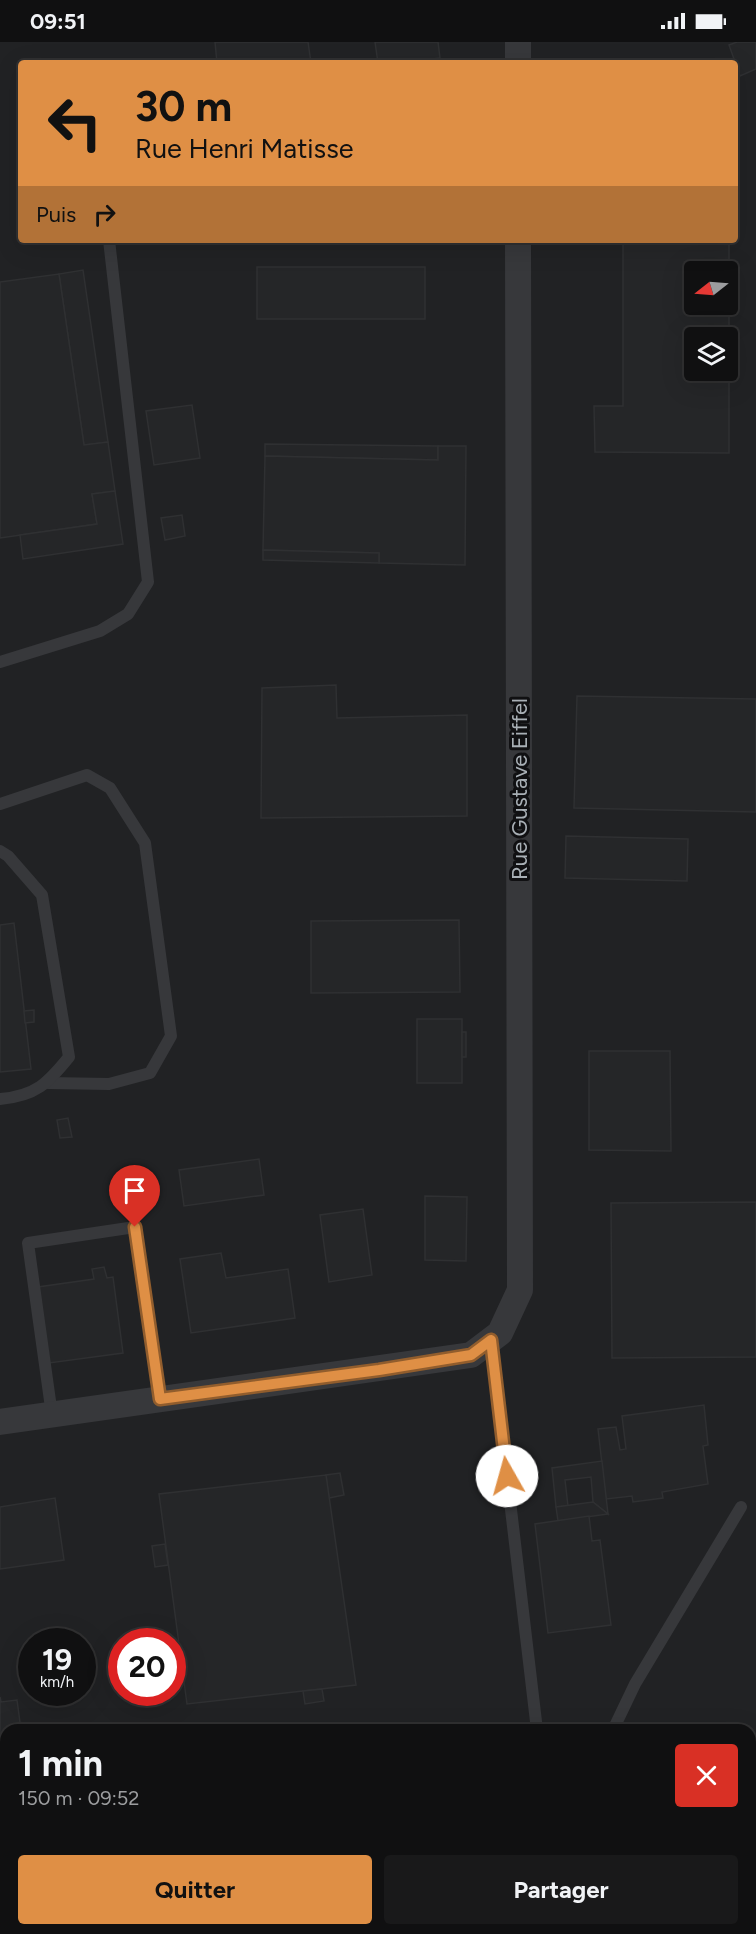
<!DOCTYPE html>
<html lang="fr">
<head>
<meta charset="utf-8">
<style>
	:root { --surface:#101011; --page:#19191a; --text:#f1f3f6; --muted:#9c9d9f; --line:#303031; --accent:#df8f45 }
	body { margin:0; font-family:Figtree,sans-serif; background:var(--page); color:var(--text); height:100vh; display:flex; flex-direction:column; font-size:22px; white-space:nowrap }
	* { box-sizing:border-box; margin:0 }
	p { font-size:20px; color:var(--muted) }
	.icon { flex:none; width:33px; height:33px; fill:none; stroke:currentColor; stroke-width:2; stroke-linecap:round; stroke-linejoin:round }
	.map { position:relative; flex:1; overflow:hidden }
	.sheet { position:absolute; left:0px; top:1682px; width:756px; height:212px; display:flex; flex-direction:column; background:var(--surface); border-radius:18px 18px 0 0; box-shadow:0 6px 24px #0002,0 0 0 2px var(--line) }
	.sheet>* { flex:none }
	.guide { position:absolute; left:18px; top:18px; width:720px; height:183px; border-radius:6px; box-shadow:0 6px 24px #0002,0 0 0 2px var(--line); background:#df8f45; color:#111; overflow:hidden }
	.needle { width:39px; rotate:253deg }
	.buttons { position:absolute; left:684px; top:219px; display:grid; gap:12px }
	.buttons a { display:grid; place-items:center; width:54px; height:54px; border-radius:6px; background:var(--surface); box-shadow:0 6px 24px #0002,0 0 0 2px var(--line); font-size:30px }
	.speed { position:absolute; left:18px; top:1586px; display:flex; gap:12px; font-size:30px; font-weight:700; text-align:center }
	.speed>* { display:grid; place-content:center; width:78px; height:78px; border-radius:50%; background:var(--surface); box-shadow:0 6px 24px #0002,0 0 0 2px var(--line); line-height:1 }
	.speed small { font-size:15px; font-weight:400 }
	.speed .limit { border:9px solid #d22; background:#fff; color:#111 }
	.pin { position:absolute; display:grid; place-items:center; width:51px; height:51px; color:#fff; margin:-62px -26px; border-radius:50% 50% 50% 0; rotate:-45deg; box-shadow:0 0 6px #0007 }
	.pin .icon { rotate:45deg }
	.me { position:absolute; width:66px; margin:-33px; rotate:353deg; stroke-linejoin:round; filter:drop-shadow(0 0 4px #0008) }
	.turn { display:flex; align-items:center; gap:21px; height:126px; padding:0 18px; font-size:27px }
	.turn .icon { width:78px; height:78px; stroke-width:2.5 }
	.turn b { display:block; font-size:42px; line-height:51px }
	.then { display:flex; align-items:center; height:57px; padding:0 18px; background:#0003; gap:12px; font-size:22px }
	.round { display:grid; place-items:center; flex:none; width:63px; height:63px; border-radius:6px; background:var(--page) }
	.overview { display:flex; align-items:center; justify-content:space-between; height:102px; padding:0 18px }
	h1 { font-size:36px; font-weight:700; line-height:45px }
	.cta { display:flex; gap:12px; margin-top:auto; padding:12px 18px }
	.cta a { flex:1; height:69px; border-radius:6px; background:var(--accent); color:#111; font-size:24px; font-weight:700; line-height:69px; text-align:center }
	.cta a+a { background:var(--page); color:var(--text) }
	.status { display:flex; justify-content:space-between; align-items:center; height:42px; padding:0 30px; background:var(--surface); direction:ltr }
	.status svg { height:16px; fill:currentColor }
	.map>svg:first-child { display:block }
	.built { fill:#212224; fill-rule:evenodd }
	.building { fill:#252628; stroke:#2f3032; stroke-width:1.5; fill-rule:evenodd }
	.lines { fill:none; stroke-linecap:round; stroke-linejoin:round }
	.service { stroke:#37383b; stroke-width:12 }
	.minor { stroke:#37383b; stroke-width:26 }
	.route-casing { stroke:#915d2d; stroke-width:15 }
	.route { stroke:#df8f45; stroke-width:10 }
	.labels { text-anchor:middle; dominant-baseline:central; stroke-width:6; stroke-linejoin:round; paint-order:stroke }
	.street-label { font-size:22px; fill:#a8afb5; stroke:#101012 }
</style>
</head>
<body>
<div class="status"><b>09:51</b><svg viewBox="0 0 49 12"><path d="M0 12V9h3v3zM5 12V6h3v6zM10 12V3h3v9zM15 12V0h3v12zM26 1h20v11H26zM47 4h2v5h-2z"/></svg></div>
<div class="map">
<svg width="756" height="1892" viewBox="0 0 756 1892">
	<rect width="100%" height="100%" fill="#151517"/>
	<path class="built" d="M0 0H756V1892H0ZM21 21H735V198H21ZM694 230H728V262H694ZM694 296H728V328H694ZM32 1599H82V1650H32ZM122 1599H172V1650H122ZM6 1688H750V1887H6Z"/>
	<g class="building">
		<path d="M215 0H308L311 21H217Z"/>
		<path d="M375 0H438L440 16 398 21H378Z"/>
		<path d="M737 0H756V27L740 34 729 3Z"/>
		<path d="M623 198H729V411L595 410 594 364H623ZM694 230H728V262H694ZM694 296H728V328H694Z"/>
		<rect x="257" y="225" width="168" height="52"/>
		<path d="M83 228 108 400 84 403 59 232Z"/>
		<path d="M59 232 84 403 108 400 115 449 92 452 97 482 0 496V240Z"/>
		<path d="M192 363 200 416 154 423 146 369Z"/>
		<path d="M265 402 438 404V418L265 414Z"/>
		<path d="M438 404H466L465 523 379 521V511L263 508 265 414 438 418Z"/>
		<path d="M115 449 123 502 23 517 20 493 97 482 92 452Z"/>
		<path d="M182 473 185 494 165 498 161 476Z"/>
		<path d="M263 508 379 511V521L263 518Z"/>
		<path d="M336 643 337 676 467 673V774L261 776 262 646Z"/>
		<path d="M577 654 756 657V770L574 766Z"/>
		<path d="M566 794 688 797 687 839 565 836Z"/>
		<path d="M459 878 460 950 311 951V879Z"/>
		<path d="M14 881 31 1027 0 1030V883Z"/>
		<path d="M34 968V980L25 981 24 969Z"/>
		<rect x="417" y="977" width="45" height="64"/>
		<rect x="462" y="990" width="4" height="25"/>
		<path d="M589 1009H670L671 1109 589 1108Z"/>
		<path d="M68 1076 72 1095 60 1096 57 1078Z"/>
		<path d="M259 1117 264 1153 184 1164 179 1128Z"/>
		<path d="M425 1154 467 1155 466 1219 425 1218Z"/>
		<path d="M756 1160V1315L612 1316 611 1161Z"/>
		<path d="M363 1167 372 1233 329 1240 320 1173Z"/>
		<path d="M221 1211 226 1236 288 1227 295 1276 191 1291 180 1217Z"/>
		<path d="M104 1225 107 1236 113 1235 123 1311 49 1321 38 1245 94 1237 92 1227Z"/>
		<path d="M704 1363 708 1403 703 1404 708 1442 662 1450 663 1456 633 1460 632 1454 606 1457 598 1387 616 1385 620 1408 626 1407 622 1374Z"/>
		<path d="M602 1419 608 1472 593 1460 591 1435 565 1438 568 1464 556 1465 552 1426Z"/>
		<path d="M340 1431 344 1453 329 1456 326 1433Z"/>
		<path d="M326 1433 356 1643 187 1662 159 1452Z"/>
		<path d="M55 1456 64 1518 0 1527V1465Z"/>
		<path d="M593 1460 608 1472 558 1479 556 1465Z"/>
		<path d="M589 1474 592 1499 600 1498 611 1583 548 1591 535 1482Z"/>
		<path d="M165 1502 168 1523 155 1525 152 1504Z"/>
		<path d="M322 1647 324 1659 305 1662 303 1649Z"/>
		<path d="M0 1655 1 1660 17 1658 21 1688H6V1707H0Z"/>
	</g>
	<g class="lines">
		<g class="service">
			<path d="M0 620 100 589 128 572 148 540 109 198"/>
			<path d="M0 762 87 733 110 746 145 801 171 994 150 1031 109 1042 48 1041"/>
			<path d="M0 809 8 814 42 853 69 1015C48 1041 36 1054 0 1057"/>
			<path d="M491 1298 537 1688"/>
			<path d="M52 1373 28 1201 135 1185 160 1357"/>
			<path d="M613 1688 635 1642 741 1465"/>
			<path d="M366 1887 367 1892"/>
		</g>
		<g class="minor">
			<path d="M518 0V21"/>
			<path d="M0 1380 471 1313 500 1291 520 1248 518 198"/>
			<path d="M0 1798 6 1799"/>
			<path d="M750 1817H756"/>
			<path d="M0 1832 6 1833"/>
			<path d="M750 1875 756 1877"/>
		</g>
	</g>
	<g class="lines">
		<g class="route-casing">
			<path id="route" d="M135 1185 160 1357 379 1328 471 1313 491 1298 507 1434"/>
		</g>
		<use href="#route" class="route"/>
	</g>
	<g class="labels">
		<g class="street-label">
			<text transform="translate(519 747) rotate(-90)">Rue Gustave Eiffel</text>
		</g>
	</g>
</svg>
<div class="buttons">
<a><svg class="needle" viewBox="-14 -14 28 28"><path d="M0-13l5 13h-10z" fill="#e53935"/><path d="M0 13l5-13h-10z" fill="#9c9d9f"/></svg></a>
<a><svg class="icon" aria-label="layers" viewBox="0 0 24 24"><path d="M12 4l9 5-9 5-9-5zM3 14l9 5 9-5"/></svg></a>
</div>
<div class="speed"><div>19<small>km/h</small></div><div class="limit">20</div></div>
<div class="pin" style="left:135px;top:1185px;background:#d93025"><svg class="icon" aria-label="arrive" viewBox="0 0 24 24"><path d="M6 21V4h12l-3 4 3 4H6"/></svg></div>
<svg class="me" style="left:507px;top:1434px" viewBox="-20 -20 40 40"><circle r="19" fill="#fff"/><path d="M0-13L10 11 0 6-10 11z" fill="#df8f45"/></svg>
<div class="guide">
<div class="turn"><svg class="icon" aria-label="left" viewBox="0 0 24 24"><path d="M17 20v-9H6M10 6l-5 5 5 5"/></svg><div><b>30 m</b>Rue Henri Matisse</div></div>
<div class="then">Puis<svg class="icon" aria-label="right" viewBox="0 0 24 24"><path d="M7 20v-9h11M14 6l5 5-5 5"/></svg></div>
</div>
<section class="sheet">
<div class="overview"><div><h1>1 min</h1><p>150 m · 09:52</p></div><a class="round" style="background:#d93025;color:#fff"><svg class="icon" aria-label="close" viewBox="0 0 24 24"><path d="M6 6l12 12M18 6L6 18"/></svg></a></div>
<div class="cta"><a>Quitter</a><a>Partager</a></div>
</section>
</div>
</body>
</html>
